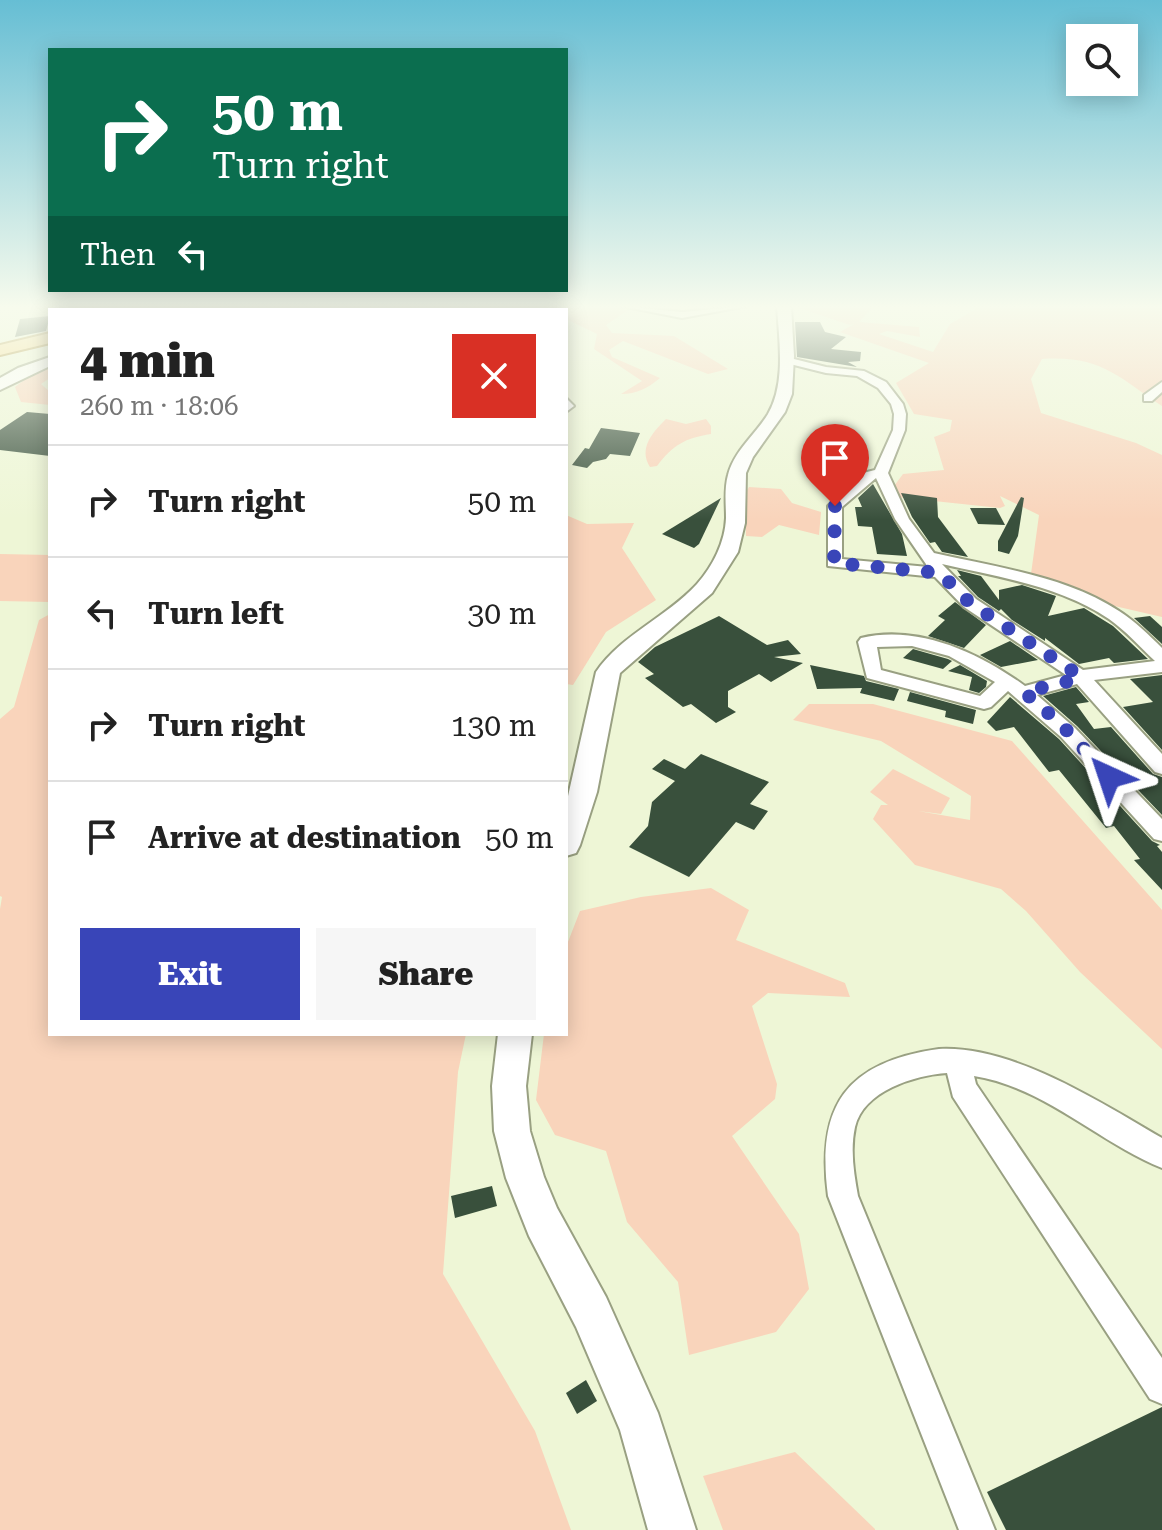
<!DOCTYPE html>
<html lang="en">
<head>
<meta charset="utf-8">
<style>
	:root { --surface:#fff; --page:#f6f6f6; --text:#222; --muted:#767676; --line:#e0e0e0; --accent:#3945b8 }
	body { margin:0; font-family:"Roboto Serif",serif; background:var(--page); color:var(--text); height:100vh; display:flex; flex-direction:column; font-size:30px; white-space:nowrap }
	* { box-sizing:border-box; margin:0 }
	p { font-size:26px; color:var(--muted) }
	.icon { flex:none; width:44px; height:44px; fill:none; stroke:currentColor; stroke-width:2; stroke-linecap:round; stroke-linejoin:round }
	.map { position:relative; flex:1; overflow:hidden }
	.details { position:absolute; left:48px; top:308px; width:520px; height:728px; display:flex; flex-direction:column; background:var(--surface); border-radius:0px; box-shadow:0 4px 20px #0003 }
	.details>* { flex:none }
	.guide { position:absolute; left:48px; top:48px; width:520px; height:244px; border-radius:0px; box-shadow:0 4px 20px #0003; background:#0b6e4f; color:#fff; overflow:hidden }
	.controls { position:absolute; left:1066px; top:24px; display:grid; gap:16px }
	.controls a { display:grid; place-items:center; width:72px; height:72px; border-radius:0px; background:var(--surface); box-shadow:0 4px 20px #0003; font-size:40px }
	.pin { position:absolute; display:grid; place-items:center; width:68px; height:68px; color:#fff; margin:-82px -34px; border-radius:50% 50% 50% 0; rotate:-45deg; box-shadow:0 0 8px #0007 }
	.pin .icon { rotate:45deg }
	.me { position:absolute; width:88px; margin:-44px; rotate:318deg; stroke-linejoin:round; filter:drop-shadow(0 0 6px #0008) }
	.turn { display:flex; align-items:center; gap:28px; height:168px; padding:0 32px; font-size:36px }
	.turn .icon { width:104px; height:104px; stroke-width:2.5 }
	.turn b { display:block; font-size:56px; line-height:68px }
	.then { display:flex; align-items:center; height:76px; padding:0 32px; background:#0003; gap:16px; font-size:30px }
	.round { display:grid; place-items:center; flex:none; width:84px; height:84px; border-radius:0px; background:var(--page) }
	.overview { display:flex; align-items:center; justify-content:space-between; height:136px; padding:0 32px }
	h1 { font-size:48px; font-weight:800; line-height:60px }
	.cta { display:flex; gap:16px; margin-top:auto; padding:16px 32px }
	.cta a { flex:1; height:92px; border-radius:0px; background:var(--accent); color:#fff; font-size:32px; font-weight:800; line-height:92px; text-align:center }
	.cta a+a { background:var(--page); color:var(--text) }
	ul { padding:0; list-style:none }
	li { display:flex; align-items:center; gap:24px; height:112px; padding:0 32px; border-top:2px solid var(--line) }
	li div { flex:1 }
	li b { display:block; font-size:30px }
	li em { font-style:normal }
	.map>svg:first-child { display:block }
	.green { fill:#f9d4bb }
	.building { fill:#39503c }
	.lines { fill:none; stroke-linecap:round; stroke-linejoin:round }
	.service-casing { stroke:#99a082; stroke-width:4 }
	.minor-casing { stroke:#99a082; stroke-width:4 }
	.tertiary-casing { stroke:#99a082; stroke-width:4 }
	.primary-casing { stroke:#a78729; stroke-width:4 }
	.service { fill:#fff; fill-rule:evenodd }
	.minor { fill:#fff; fill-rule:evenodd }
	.tertiary { fill:#fff; fill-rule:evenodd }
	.primary { fill:#f7d885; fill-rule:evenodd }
	.route { stroke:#3945b8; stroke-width:14; stroke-dasharray:0 25.2 }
</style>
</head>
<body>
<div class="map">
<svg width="1162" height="1530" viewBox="0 0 1162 1530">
	<rect width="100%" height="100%" fill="#eef6d6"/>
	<g class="green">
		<path d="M524 306H610L628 310 606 325 612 333 674 336 728 369 708 374 623 341 609 350 612 357 660 378C648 388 637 394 621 394L642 381 594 349 597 334 566 319V310H540Z"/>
		<path d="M793 306H874L859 322 919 327 920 337 887 331 879 334 933 352 950 324 981 306H1162V406C1117 376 1100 355 1042 359L1031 379 1041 413 1136 443 1162 455V617L1106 604 1031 574 1039 515 1000 496 1005 506 1000 508 896 497 894 486 903 474 944 470 934 437 950 431 952 420 914 414 896 383 929 363 840 332 854 324 850 325Z"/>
		<path d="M50 367V378L41 384 50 392V405L21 402 15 387 36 371Z"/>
		<path d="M666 419 686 424 706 419 711 426V434C685 438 673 445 657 466L650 467C638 448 653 432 666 419Z"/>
		<path d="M749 487 781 489 792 503 821 512 819 535 779 525 762 537 746 536 745 494Z"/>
		<path d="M566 515 587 524 634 523 622 548 656 600 606 632 573 685 566 684Z"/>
		<path d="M0 554 50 555V602L0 601Z"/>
		<path d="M50 614V1034H466L458 1072 443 1274 535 1431 571 1530H0V909L2 897 0 896V719L14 707 39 620Z"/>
		<path d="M809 704H873L1012 741 1162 910V1049L1080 972 1026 911 1001 889 915 865 873 819 881 805H888L870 792 893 769 950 798 941 814 918 811 970 820 971 796 881 741 793 720Z"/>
		<path d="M711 888 749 910 736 940 845 983 850 997 768 993 752 1006 777 1084 775 1099 732 1136 799 1234 809 1289 776 1332 689 1355 678 1282 627 1222 606 1151 555 1135 536 1100 544 1034H566V947L580 911 641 897Z"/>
		<path d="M795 1452 875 1529V1530H723L703 1476Z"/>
	</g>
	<g class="building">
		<path d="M50 316 46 331 15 337 20 319Z"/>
		<path d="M795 322H820L825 332 846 337 831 349 861 352 860 361 848 362 857 367 797 357Z"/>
		<path d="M27 412 50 414V456L0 450V430Z"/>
		<path d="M601 428 640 433 630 456 610 454 606 459 593 462 587 468 572 465 585 448 589 449Z"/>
		<path d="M873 484 902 534 907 556 877 554 872 527 858 526 855 507H862L858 498Z"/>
		<path d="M901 493 937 498 938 517 968 557 942 552 935 542 930 543 912 517Z"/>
		<path d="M1021 497 1024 498 1018 536 1009 554 998 551V541Z"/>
		<path d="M721 498 699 544 694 548 662 534Z"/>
		<path d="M970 508H996L1005 525 978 524Z"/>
		<path d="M957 570 981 576 999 600V590L1022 585 1056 596 1048 616 1084 608 1113 626 1148 659 1114 663 1109 658 1079 664 1045 638V641L1012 620 1001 609 999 611 978 597 958 576H961Z"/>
		<path d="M955 602 986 625 964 648 928 636 945 620 938 616Z"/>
		<path d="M719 616 767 645 788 640 801 654 774 657 803 663 771 682 759 674 728 691V707L736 712 716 723 691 704 683 707 645 678 654 674 638 662 655 647Z"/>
		<path d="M1150 616 1162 627V644L1134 618Z"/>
		<path d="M1010 641 1038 660 1001 667 980 655Z"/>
		<path d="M913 649 948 659 952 661 943 669 903 658Z"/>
		<path d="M810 665 864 676 866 681 899 689 894 701 860 693 862 688 817 689Z"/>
		<path d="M960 665 987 681 986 687 979 693 969 690 972 677 948 671Z"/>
		<path d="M1162 675V750L1123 707 1153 702 1130 679Z"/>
		<path d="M1076 687 1089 702 1076 704 1094 729 1111 727 1153 774 1162 777V815L1077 726 1043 696Z"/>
		<path d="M910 692 976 710 973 724 945 717 946 711 907 701Z"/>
		<path d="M1010 697 1059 739 1152 841 1160 845 1157 846 1162 852V890L1134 860 1140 859 1114 826 1106 828 1059 770 1049 772 1014 727 996 731 987 722Z"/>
		<path d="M701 754 769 782 750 804 768 811 754 830 736 822 689 877 629 847 648 826 652 802 675 781 652 769 664 759 685 769Z"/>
		<path d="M492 1186 497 1206 455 1218 451 1196Z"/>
		<path d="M586 1380 597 1401 577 1414 566 1393Z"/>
		<path d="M1162 1407V1530H1006L987 1492Z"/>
	</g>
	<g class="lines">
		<g class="service-casing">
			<path id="service" d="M566 398 574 406 566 412 568 406Z"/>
		</g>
		<g class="minor-casing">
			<g id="minor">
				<path d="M232 306H244L249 310H237Z"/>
				<path d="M421 306H444L433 310H410Z"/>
				<path d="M621 306 682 312 747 306 682 318Z"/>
				<path d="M786 357 826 367 864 371 886 382 903 404 906 414 905 430 888 473 909 519 934 553C995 567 1066 576 1119 611 1135 621 1149 635 1162 648V672L1094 680 1162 754V774L1155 772 1077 684 1037 695 1075 728 1162 819V841L1154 839 1061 737 1008 691 991 707 984 709 867 678 858 642 861 638C918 624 980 653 1025 686L1066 675 964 607 935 577 828 566V506L863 473 875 470 893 430 894 414 891 404 878 388 857 376 826 373 782 362V358ZM876 478 895 519 928 567 842 559V507ZM942 564C998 577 1060 586 1109 619 1126 631 1140 647 1155 661L1083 670 976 599ZM912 646 949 656 995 682 980 696 881 670 877 647Z"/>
				<path d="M1162 382V392L1152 401H1144V395Z"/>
				<path d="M939 1049C1012 1045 1100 1102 1162 1138V1168C1098 1142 1044 1087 974 1076L976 1084 1162 1358V1404L1150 1399 953 1097 947 1073C915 1075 863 1091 855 1127 850 1150 854 1174 858 1196L995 1530H959L828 1196C816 1106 846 1062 939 1049Z"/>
			</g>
		</g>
		<g class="tertiary-casing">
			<g id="tertiary">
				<path d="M777 306H791L794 356 792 394 785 412 753 457 746 473 745 523 738 552 712 593 620 673 597 792 580 845 576 853 566 856V805L596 672C621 635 667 617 697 584 713 566 725 542 726 518 726 504 724 489 728 475 734 451 755 435 768 414 786 383 779 340 777 306Z"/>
				<path d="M50 357V366L0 390V378L18 368Z"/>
				<path d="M498 1034H532L526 1086 530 1131 544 1177 557 1208 606 1297 658 1413 696 1530H648L620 1430 576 1327 529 1236 506 1178 494 1131 492 1086Z"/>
			</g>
		</g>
		<g class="primary-casing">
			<g id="primary">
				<path d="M75 306H91L93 310H77Z"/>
				<path d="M50 333V343L0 355V345Z"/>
			</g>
		</g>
		<use href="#service" class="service"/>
		<use href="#minor" class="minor"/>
		<use href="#tertiary" class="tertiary"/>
		<use href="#primary" class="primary"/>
	</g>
	<linearGradient id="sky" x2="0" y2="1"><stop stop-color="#66bed4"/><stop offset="0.59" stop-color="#f7fbed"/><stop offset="1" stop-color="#f7fbed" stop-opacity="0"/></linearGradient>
	<rect width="1162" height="520" fill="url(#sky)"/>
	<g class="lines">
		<path class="route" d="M835 506 834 563 940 573 970 603 1080 676 1066 682 1024 692 1061 724 1109 777"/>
	</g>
</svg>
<div class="controls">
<a><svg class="icon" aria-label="search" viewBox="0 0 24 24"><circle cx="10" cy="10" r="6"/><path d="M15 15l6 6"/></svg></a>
</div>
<div class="pin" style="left:835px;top:506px;background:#d93025"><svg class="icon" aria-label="arrive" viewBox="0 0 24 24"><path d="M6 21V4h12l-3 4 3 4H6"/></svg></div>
<svg class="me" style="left:1109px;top:777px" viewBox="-20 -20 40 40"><path d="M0-17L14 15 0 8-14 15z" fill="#3945b8" stroke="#fff" stroke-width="4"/></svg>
<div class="guide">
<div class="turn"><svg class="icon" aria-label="right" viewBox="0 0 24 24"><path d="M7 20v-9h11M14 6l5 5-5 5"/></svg><div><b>50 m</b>Turn right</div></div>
<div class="then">Then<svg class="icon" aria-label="left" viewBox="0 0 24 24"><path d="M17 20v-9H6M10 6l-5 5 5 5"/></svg></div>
</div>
<section class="details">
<div class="overview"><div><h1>4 min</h1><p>260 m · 18:06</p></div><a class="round" style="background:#d93025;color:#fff"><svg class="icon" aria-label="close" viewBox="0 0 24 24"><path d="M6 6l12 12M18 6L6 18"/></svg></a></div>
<ul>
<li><svg class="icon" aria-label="right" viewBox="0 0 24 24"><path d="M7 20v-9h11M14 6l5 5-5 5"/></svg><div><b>Turn right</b></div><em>50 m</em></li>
<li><svg class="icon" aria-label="left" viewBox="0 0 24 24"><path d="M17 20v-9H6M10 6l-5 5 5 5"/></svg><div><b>Turn left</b></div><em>30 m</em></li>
<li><svg class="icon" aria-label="right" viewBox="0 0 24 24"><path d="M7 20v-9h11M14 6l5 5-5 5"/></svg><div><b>Turn right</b></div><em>130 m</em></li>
<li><svg class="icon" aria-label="arrive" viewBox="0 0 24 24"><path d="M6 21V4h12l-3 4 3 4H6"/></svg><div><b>Arrive at destination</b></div><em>50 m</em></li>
</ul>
<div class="cta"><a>Exit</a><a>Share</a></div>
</section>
</div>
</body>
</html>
